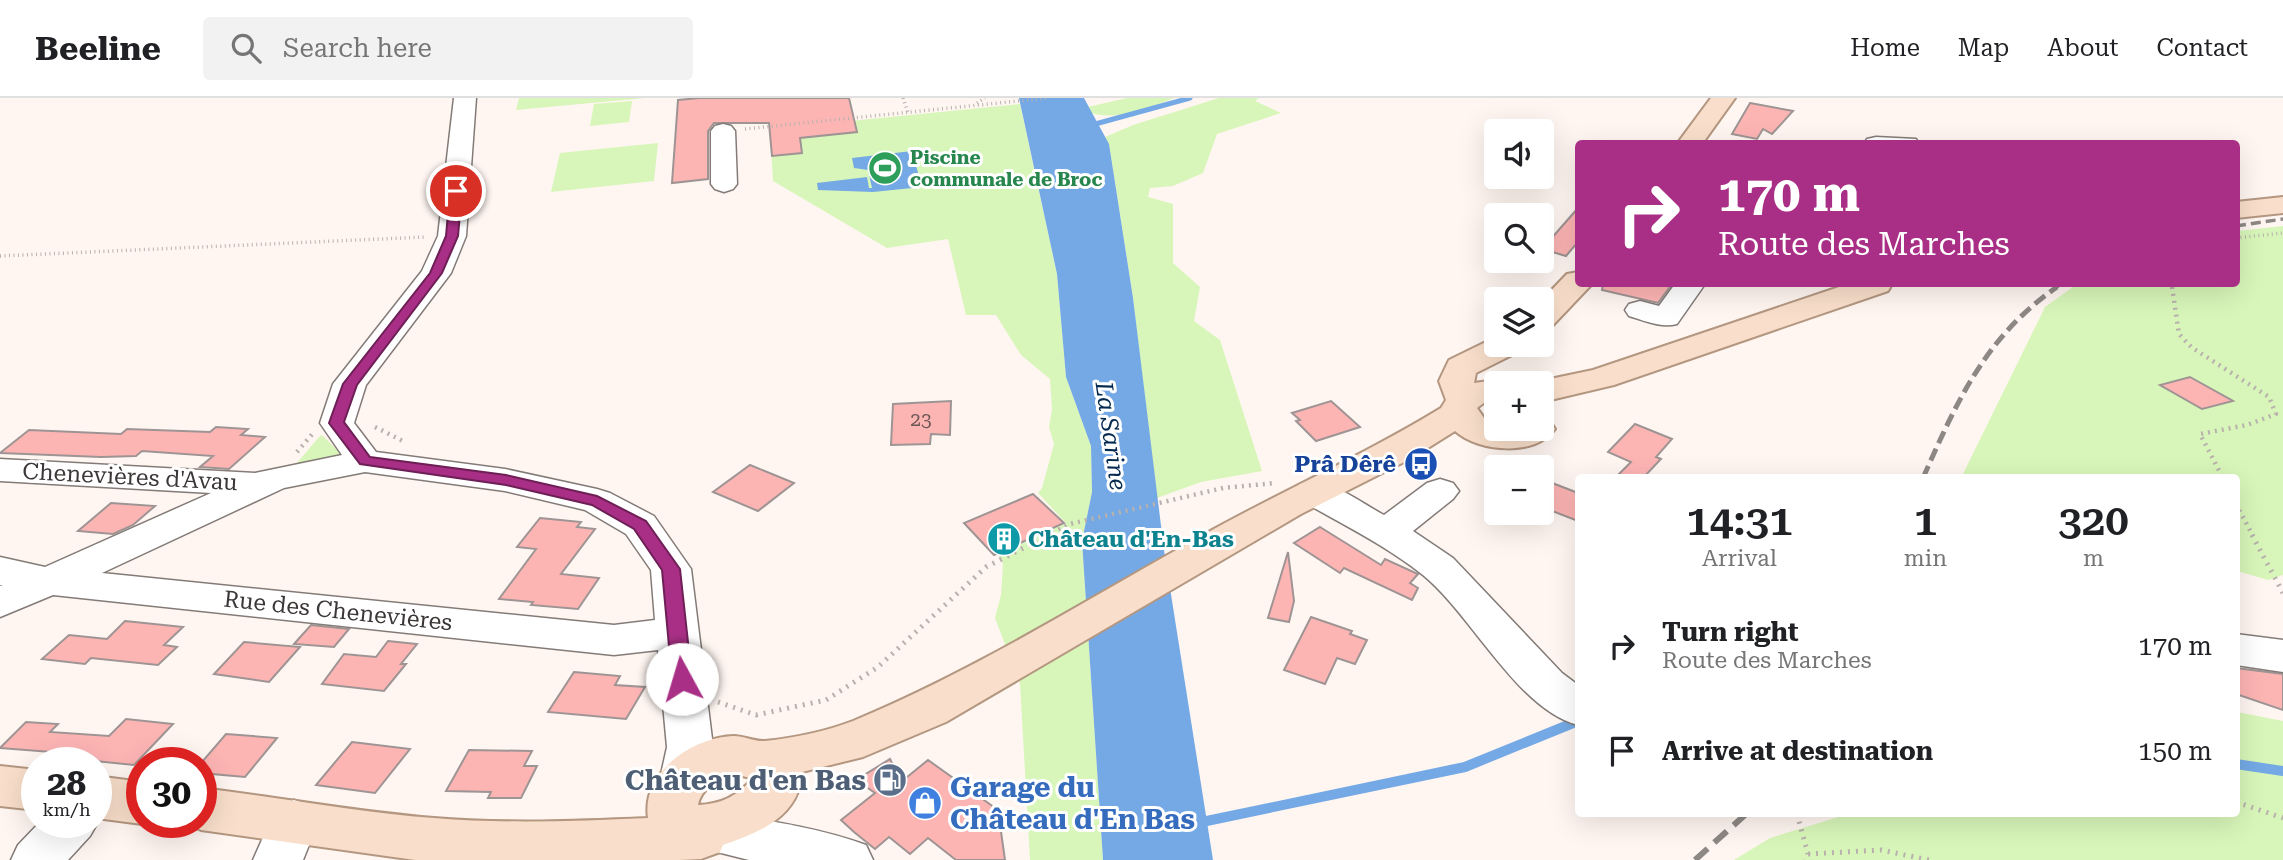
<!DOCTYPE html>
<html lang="en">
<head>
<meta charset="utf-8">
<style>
	:root { --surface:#fff; --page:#f2f2f2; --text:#202124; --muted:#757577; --line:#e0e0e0 }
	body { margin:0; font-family:"Roboto Serif",serif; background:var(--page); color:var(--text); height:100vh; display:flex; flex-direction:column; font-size:26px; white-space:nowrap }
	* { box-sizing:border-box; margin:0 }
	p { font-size:23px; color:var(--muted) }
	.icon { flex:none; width:38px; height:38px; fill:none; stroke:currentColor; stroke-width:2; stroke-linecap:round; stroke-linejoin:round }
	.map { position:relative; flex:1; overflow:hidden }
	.sheet { position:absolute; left:1575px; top:376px; width:665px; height:343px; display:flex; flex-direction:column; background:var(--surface); border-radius:7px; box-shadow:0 7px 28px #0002 }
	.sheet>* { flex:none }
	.guide { position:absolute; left:1575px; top:42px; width:665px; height:147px; border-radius:7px; box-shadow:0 7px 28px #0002; background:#a82f85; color:#fff; overflow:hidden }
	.fabs { position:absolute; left:1484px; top:21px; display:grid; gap:14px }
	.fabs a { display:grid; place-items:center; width:70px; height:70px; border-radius:7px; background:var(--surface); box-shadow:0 7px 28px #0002; font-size:35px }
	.speed { position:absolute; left:21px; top:649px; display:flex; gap:14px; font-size:35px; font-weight:700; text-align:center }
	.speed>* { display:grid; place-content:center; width:91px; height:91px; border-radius:50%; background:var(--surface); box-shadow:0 7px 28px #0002; line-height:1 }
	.speed small { font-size:18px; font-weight:400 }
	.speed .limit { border:10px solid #d22; background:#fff; color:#111 }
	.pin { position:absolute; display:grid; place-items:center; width:60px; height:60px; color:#fff; margin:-30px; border:4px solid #fff; border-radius:50%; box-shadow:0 2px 7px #0007 }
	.me { position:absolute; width:77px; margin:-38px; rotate:354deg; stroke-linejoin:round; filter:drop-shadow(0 0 5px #0008) }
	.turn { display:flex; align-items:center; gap:24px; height:147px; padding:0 28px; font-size:32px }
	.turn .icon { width:91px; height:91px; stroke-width:2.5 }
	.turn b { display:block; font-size:49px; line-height:60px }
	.eta { display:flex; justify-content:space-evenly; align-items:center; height:119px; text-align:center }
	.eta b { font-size:42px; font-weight:600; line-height:49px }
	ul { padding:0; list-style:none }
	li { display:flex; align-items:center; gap:21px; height:105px; padding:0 28px }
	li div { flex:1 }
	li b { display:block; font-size:26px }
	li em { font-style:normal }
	header { display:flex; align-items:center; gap:42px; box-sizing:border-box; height:98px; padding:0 35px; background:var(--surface); border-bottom:2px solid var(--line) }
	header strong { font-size:33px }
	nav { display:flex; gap:38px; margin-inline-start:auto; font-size:24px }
	.search { width:490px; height:63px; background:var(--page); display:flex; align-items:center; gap:18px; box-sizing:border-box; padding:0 24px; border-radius:7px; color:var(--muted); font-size:26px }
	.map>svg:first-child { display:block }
	.green { fill:#d8f6b9 }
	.water { fill:#74a9e5 }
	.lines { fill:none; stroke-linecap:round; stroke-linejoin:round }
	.stream-far1 { stroke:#74a9e5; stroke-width:5 }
	.stream { stroke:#74a9e5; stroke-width:10 }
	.building { fill:#fdb5b4; stroke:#9f9494; stroke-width:2 }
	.minor-casing { stroke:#837b77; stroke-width:3 }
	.major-casing { stroke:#b49781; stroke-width:4 }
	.path-far2 { stroke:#b8b1ad; stroke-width:3.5; stroke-dasharray:1 3.5; stroke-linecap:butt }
	.path-far1 { stroke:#b8b1ad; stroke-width:4.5; stroke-dasharray:2 5; stroke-linecap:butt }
	.path { stroke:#b8b1ad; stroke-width:5; stroke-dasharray:2 6; stroke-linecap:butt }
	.minor { fill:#fff; fill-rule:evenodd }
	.major { fill:#f9dfcb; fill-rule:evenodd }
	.rail-far2 { stroke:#8e8885; stroke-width:3.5; stroke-dasharray:10 5; stroke-linecap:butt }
	.rail-far1 { stroke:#8e8885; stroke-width:5; stroke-dasharray:13 6; stroke-linecap:butt }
	.rail { stroke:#8e8885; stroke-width:6; stroke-dasharray:17 9; stroke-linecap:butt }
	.route { fill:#a82f85; stroke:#6d1f56; stroke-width:2 }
	.labels { text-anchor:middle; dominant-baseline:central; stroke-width:6; stroke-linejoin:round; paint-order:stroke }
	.far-leisure-label { font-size:19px; font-weight:bold; fill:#27864d; stroke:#fff; text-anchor:start }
	.number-label { font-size:19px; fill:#6c5656 }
	.transit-label { font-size:23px; font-weight:bold; fill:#164399; stroke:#fff; text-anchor:end }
	.street-label { font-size:23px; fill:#3b3736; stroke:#fff }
	.culture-label { font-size:23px; font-weight:bold; fill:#0d838f; stroke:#fff; text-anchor:start }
	.water-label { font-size:24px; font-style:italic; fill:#042a50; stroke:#fff }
	.near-service-label { font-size:28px; font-weight:bold; fill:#4e5e75; stroke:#fff; text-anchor:end }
	.near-shop-label { font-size:28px; font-weight:bold; fill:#366cbe; stroke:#fff; text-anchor:start }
</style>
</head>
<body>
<header>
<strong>Beeline</strong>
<div class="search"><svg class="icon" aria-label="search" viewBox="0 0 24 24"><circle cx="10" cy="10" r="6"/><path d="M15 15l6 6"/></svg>Search here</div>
<nav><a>Home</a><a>Map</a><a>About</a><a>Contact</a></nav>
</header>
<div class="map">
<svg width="2283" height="762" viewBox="0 0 2283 762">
	<rect width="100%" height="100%" fill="#fff6f1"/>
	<g class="green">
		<path d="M519 0H645L516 12Z"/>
		<path d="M1127 0H1174C1147 11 1121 23 1091 15L1088 9Z"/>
		<path d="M1219 0H1259L1255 3 1281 15 1217 36 1203 75 1173 88 1150 90 1148 99 1173 106V165L1200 189 1194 223 1220 242 1262 373 1201 384 1157 400 1133 200 1109 46 1105 39 1133 27Z"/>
		<path d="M632 3 629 24 590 28 594 6Z"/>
		<path d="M1020 6 1057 176 1066 279 1091 348 1092 394 1082 443 1103 762H1030L1020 586 995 520 1001 497 1003 466 999 456 1066 425 1038 395 1042 390 1054 346 1049 329 1052 311 1050 281 1021 257 996 217H966L948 141 887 150 773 83 770 31Z"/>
		<path d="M658 45 654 83 551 94 560 55Z"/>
		<path d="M2283 128V477L2268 482 2237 473 2236 380H1961L2045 209 2077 186H2236L2237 133Z"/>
		<path d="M322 337 345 360 291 372 319 339Z"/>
		<path d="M2237 614 2283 623V762H1734L1770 740 1848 716H2236Z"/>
	</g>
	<g class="water">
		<path d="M1019 0H1084L1109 46 1133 200 1164 452 1213 762H1103L1082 443 1092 394 1091 348 1066 279 1057 176Z"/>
		<path d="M912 53 922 89 873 94 818 92 817 85 867 79 869 90H872L868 72 854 70 852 60Z"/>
	</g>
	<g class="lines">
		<path class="stream-far1" d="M1088 28 1190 0"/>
		<g class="stream">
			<path d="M2236 666 2283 673"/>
			<path d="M1197 725 1465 669 1578 623"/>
		</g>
	</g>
	<g class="building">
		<path d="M699 0H849L857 34 800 40 802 55 772 58 769 25H714L708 33V81L672 85 678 2Z"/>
		<path d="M1750 5 1793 13 1772 36 1763 31 1757 41 1732 36Z"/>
		<path d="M1578 110V144L1566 158 1542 151Z"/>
		<path d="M1603 186H1672L1658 205 1602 192Z"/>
		<path d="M2190 279 2233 303 2202 311 2160 287Z"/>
		<path d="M951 303 950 337 931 336 930 346 891 347 893 306Z"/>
		<path d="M1331 303 1360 329 1316 343 1296 323 1300 322 1292 315Z"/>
		<path d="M1635 326 1672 341 1656 359 1661 361 1643 380H1615L1631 364 1608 354Z"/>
		<path d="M216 329 248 331 241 337 265 339 229 371 200 369 213 358 142 353 136 358 101 359 0 355 29 332 121 336 127 331 210 334Z"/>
		<path d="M750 367 794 385 758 413 713 394Z"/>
		<path d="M1542 381 1578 395V423L1542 409Z"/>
		<path d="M1033 396 1064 425 994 457 964 425Z"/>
		<path d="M111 405 155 408 133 427 113 436 78 433Z"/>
		<path d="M540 420 581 424 577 429 595 431 561 476 599 480 578 511 531 507 533 504 499 501 536 451 517 449Z"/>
		<path d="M1320 429 1381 467 1385 461 1418 476 1410 485 1418 490 1412 502 1344 470 1340 475 1294 445Z"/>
		<path d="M1288 454 1294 503 1289 524 1268 520Z"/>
		<path d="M1311 519 1352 533 1350 536 1367 542 1355 566 1337 560 1325 586 1284 572Z"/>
		<path d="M125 523 183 529 164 547 177 549 158 567 91 560 85 566 42 561 69 537 107 541Z"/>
		<path d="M311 527 349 531 334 549 294 546Z"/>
		<path d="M388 543 417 546 401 566H406L384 593 322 586 344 556 376 559Z"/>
		<path d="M244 544 300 549 269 584 214 576Z"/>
		<path d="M2236 570 2283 576V612L2236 596Z"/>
		<path d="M574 574 620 578 615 587 645 589 626 621 548 614Z"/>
		<path d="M126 621 173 626 134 667 85 662 90 657 0 650 26 624 58 626 50 634 109 638Z"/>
		<path d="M226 636 277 640 245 679 201 675V665Z"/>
		<path d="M352 644 410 651 375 695 316 687Z"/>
		<path d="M469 652 532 653 524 668H537L521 700H488L491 694 446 693Z"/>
		<path d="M890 661 901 684 928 662 998 712 1005 762H956L928 740 910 756 889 739 875 751 854 734 841 722 875 695 856 682Z"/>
	</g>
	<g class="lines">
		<g class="minor-casing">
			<g id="minor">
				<path d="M454 0H476L466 138 451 175 366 287 354 325 376 354 505 371 597 391 610 395 654 418 691 471 713 649 708 681 701 695 684 700 667 695 660 681 667 649 658 552 614 557 53 497 0 519V488L3 487H0V459L45 469 211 395 0 383V361L255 375 342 357 320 325 333 286 422 173 438 138ZM365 374 505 393 585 412 626 436 651 472 655 522 614 527 102 475 284 390Z"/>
				<path d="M723 26 731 28 735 33 737 86 733 91 724 94 715 91 711 86V33L715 28Z"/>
				<path d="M1876 39 1916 41 1919 46H1864L1867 41Z"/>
				<path d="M1675 186H1705L1677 226C1661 230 1645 223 1629 218L1625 212 1629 206 1640 203 1659 208Z"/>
				<path d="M1440 381 1453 385 1459 393 1453 401 1413 433 1453 460 1562 575 1578 587V627C1518 612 1472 517 1423 477 1385 447 1342 426 1300 402L1294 394 1300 386C1329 378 1359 404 1384 417L1427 385Z"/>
				<path d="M2236 536 2283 542V574L2236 567Z"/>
				<path d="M294 702 311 708 319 722 303 762H253L277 708Z"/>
				<path d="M731 717C777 724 822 731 866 747L873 762H749L713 753 706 738 713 723Z"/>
				<path d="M96 721 98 724 90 738 68 762H11L18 747 40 724H96Z"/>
			</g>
		</g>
		<g class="major-casing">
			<g id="major">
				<path d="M1711 0H1735L1702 46H1677Z"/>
				<path d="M2283 99V115L2236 120V104Z"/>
				<path d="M1578 174V186H1592L1553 227 1542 230V202L1567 176Z"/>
				<path d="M1848 186H1892L1888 193 1614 287 1542 304V285H1531L1593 272Z"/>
				<path d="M1496 239V247H1523L1518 254 1476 275 1474 285 1496 282 1507 285H1496V303L1485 304 1477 310 1484 320 1496 327V331H1542V321L1550 323 1555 331C1536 359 1478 354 1455 333L1412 360 1301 416 946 624 863 659 802 674C800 718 759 735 723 747L720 754 701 761 679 762H415L201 732 182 724H201V690C279 699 356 714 434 720 506 726 577 723 648 720 641 674 693 639 734 638 744 638 755 644 765 643 793 640 827 633 853 623 974 573 1088 501 1203 437 1282 393 1364 357 1441 310L1446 302 1439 283 1449 262ZM735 676 750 680 751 682C736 699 720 706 698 707 701 690 719 680 735 676Z"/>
				<path d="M0 668 37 672V712L0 708Z"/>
				<path d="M96 678 142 684V724H146L142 726 96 720Z"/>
			</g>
		</g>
		<g class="path-far2">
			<path d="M903 0 908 15"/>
			<path d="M977 5 985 0"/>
			<path d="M745 31 1047 0"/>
			<path d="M2236 140 2283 135"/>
			<path d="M0 158 426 139"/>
			<path d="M2172 186 2173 190"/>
		</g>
		<g class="path-far1">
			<path d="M2172 189 2179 236 2191 249 2269 299 2276 316 2247 327 2200 336 2223 380"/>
			<path d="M375 329 405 344"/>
			<path d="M297 354 314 334"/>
			<path d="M2236 406 2253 438"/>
			<path d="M1046 438 1070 426 1223 390 1275 385"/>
		</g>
		<g class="path">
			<path d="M2252 437 2283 495"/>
			<path d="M718 604 756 617 826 602 878 569 986 469 1049 437"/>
			<path d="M2236 704 2283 720"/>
			<path d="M1797 716 1808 756 1805 762"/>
			<path d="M1808 756 1881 752 1929 762"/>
		</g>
		<use href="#minor" class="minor"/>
		<use href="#major" class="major"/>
		<g class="rail-far2">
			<path d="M2236 128 2283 121"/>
			<path d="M2055 190 2061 186"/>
		</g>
		<path class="rail-far1" d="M1923 380C1957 303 1986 238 2057 189"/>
		<path class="rail" d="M1695 762 1746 716"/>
	</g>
	<path class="route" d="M456 89 462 93 458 138 442 175 357 287 344 324 370 359 506 377 597 398 646 423 680 471 692 581 689 586H675L672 581 662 472 634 431 592 407 506 387 360 366 329 325 343 286 430 175 446 138 450 93Z"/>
	<defs>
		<g id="stadium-disc" transform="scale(1.75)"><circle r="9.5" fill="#2e9e5b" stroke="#fff"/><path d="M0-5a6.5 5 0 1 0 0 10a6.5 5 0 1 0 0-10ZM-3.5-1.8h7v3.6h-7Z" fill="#fff"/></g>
		<g id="bus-disc" transform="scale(1.75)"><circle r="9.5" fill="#1a4fb4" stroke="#fff"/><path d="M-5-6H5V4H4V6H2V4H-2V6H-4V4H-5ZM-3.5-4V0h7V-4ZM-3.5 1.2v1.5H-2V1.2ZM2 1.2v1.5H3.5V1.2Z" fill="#fff"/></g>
		<g id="building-disc" transform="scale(1.75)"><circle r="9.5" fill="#0f9aa8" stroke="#fff"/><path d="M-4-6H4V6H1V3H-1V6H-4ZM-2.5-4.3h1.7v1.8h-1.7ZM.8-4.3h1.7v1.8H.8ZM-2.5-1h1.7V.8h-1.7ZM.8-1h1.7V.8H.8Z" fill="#fff"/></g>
		<g id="fuel-disc" transform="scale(1.75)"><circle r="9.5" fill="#5c6f8a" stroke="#fff"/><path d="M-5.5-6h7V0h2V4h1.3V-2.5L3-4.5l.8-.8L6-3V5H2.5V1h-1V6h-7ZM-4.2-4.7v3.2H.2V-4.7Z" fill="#fff"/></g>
		<g id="shop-disc" transform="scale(1.75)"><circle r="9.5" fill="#3f7fe0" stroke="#fff"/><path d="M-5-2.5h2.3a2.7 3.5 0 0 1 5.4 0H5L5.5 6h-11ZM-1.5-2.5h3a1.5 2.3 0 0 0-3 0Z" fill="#fff"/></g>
	</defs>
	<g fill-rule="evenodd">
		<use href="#stadium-disc" x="885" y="70"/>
		<use href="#bus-disc" x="1421" y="366"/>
		<use href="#building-disc" x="1004" y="441"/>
		<use href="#fuel-disc" x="890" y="682"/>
		<use href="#shop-disc" x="925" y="705"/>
	</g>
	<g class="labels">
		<g class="far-leisure-label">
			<text x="910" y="59">Piscine<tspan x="910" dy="22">communale de Broc</tspan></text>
		</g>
		<g class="number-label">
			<text x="921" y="321">23</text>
		</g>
		<g class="transit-label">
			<text x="1396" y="366">Prâ Dêrê</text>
		</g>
		<g class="street-label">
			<text transform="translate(130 379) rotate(3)">Chenevières d'Avau</text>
			<text transform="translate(338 513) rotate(6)">Rue des Chenevières</text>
		</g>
		<g class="culture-label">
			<text x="1028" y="441">Château d'En-Bas</text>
		</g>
		<g class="water-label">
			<text transform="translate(1111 338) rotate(82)">La Sarine</text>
		</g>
		<g class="near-service-label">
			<text x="866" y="682">Château d'en Bas</text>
		</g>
		<g class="near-shop-label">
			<text x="950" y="689">Garage du<tspan x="950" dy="32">Château d'En Bas</tspan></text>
		</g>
	</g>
</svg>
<div class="fabs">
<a><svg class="icon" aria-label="sound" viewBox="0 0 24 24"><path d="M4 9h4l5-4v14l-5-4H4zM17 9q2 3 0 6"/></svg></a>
<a><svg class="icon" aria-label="search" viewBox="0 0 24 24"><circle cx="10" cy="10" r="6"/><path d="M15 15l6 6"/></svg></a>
<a><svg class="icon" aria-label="layers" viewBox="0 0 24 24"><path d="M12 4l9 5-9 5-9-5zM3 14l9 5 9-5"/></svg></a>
<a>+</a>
<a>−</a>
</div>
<div class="speed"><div>28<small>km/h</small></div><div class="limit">30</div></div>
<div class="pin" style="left:456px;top:93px;background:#d93025"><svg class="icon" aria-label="arrive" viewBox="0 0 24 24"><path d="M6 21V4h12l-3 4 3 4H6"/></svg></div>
<svg class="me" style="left:682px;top:581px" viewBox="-20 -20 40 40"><circle r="19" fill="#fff"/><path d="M0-13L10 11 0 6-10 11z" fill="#a82f85"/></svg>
<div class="guide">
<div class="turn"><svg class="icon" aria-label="right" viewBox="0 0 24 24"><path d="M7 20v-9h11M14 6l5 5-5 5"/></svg><div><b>170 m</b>Route des Marches</div></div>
</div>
<section class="sheet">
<div class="eta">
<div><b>14:31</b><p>Arrival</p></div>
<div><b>1</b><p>min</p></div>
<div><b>320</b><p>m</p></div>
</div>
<ul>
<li><svg class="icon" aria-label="right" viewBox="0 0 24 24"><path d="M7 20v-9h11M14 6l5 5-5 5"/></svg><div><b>Turn right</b><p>Route des Marches</p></div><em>170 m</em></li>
<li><svg class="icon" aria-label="arrive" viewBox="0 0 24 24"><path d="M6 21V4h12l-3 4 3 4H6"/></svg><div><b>Arrive at destination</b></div><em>150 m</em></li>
</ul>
</section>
</div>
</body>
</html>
